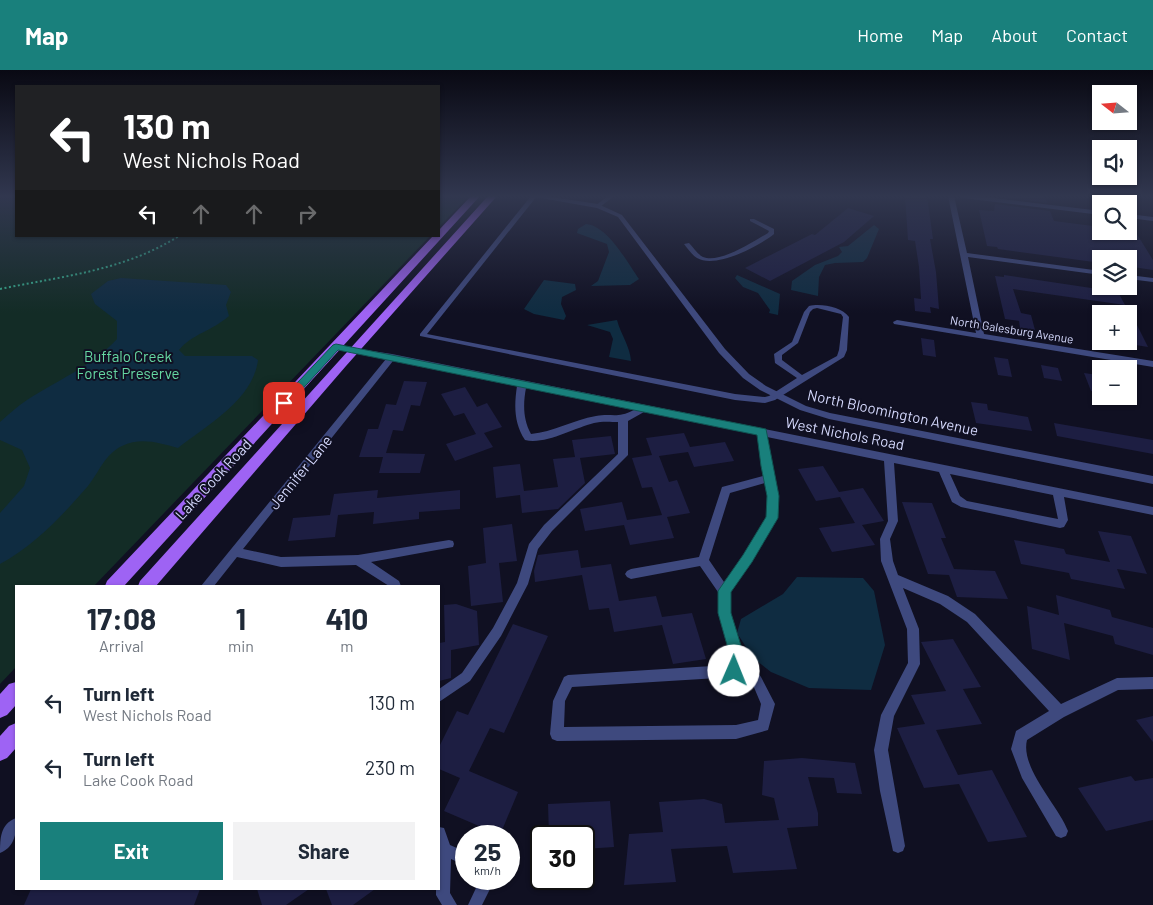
<!DOCTYPE html>
<html lang="en">
<head>
<meta charset="utf-8">
<style>
	:root { --surface:#fff; --page:#f2f2f3; --text:#1f2937; --muted:#747a83; --accent:#19807c }
	body { margin:0; font-family:Barlow,sans-serif; background:var(--page); color:var(--text); height:100vh; display:flex; flex-direction:column; font-size:19px; white-space:nowrap }
	* { box-sizing:border-box; margin:0 }
	p { font-size:16px; color:var(--muted) }
	.icon { flex:none; width:28px; height:28px; fill:none; stroke:currentColor; stroke-width:2; stroke-linecap:round; stroke-linejoin:round }
	.map { position:relative; flex:1; overflow:hidden }
	.details { position:absolute; left:15px; top:515px; width:425px; height:305px; display:flex; flex-direction:column; background:var(--surface); border-radius:0px; box-shadow:0 1px 4px #0004 }
	.details>* { flex:none }
	.guide { position:absolute; left:15px; top:15px; width:425px; height:152px; border-radius:0px; box-shadow:0 1px 4px #0004; background:#202124; color:#fff; overflow:hidden }
	.needle { width:32px; rotate:287deg }
	.buttons { position:absolute; left:1092px; top:15px; display:grid; gap:10px }
	.buttons a { display:grid; place-items:center; width:45px; height:45px; border-radius:0px; background:var(--surface); box-shadow:0 1px 4px #0004; font-size:25px }
	.speed { position:absolute; left:455px; top:755px; display:flex; gap:10px; font-size:25px; font-weight:700; text-align:center }
	.speed>* { display:grid; place-content:center; width:65px; height:65px; border-radius:50%; background:var(--surface); box-shadow:0 1px 4px #0004; line-height:1 }
	.speed small { font-size:12px; font-weight:400 }
	.speed .limit { border:2px solid #111; border-radius:8px; background:#fff; color:#111 }
	.pin { position:absolute; display:grid; place-items:center; width:42px; height:42px; color:#fff; margin:-21px; border-radius:10px; box-shadow:0 2px 8px #0006 }
	.me { position:absolute; width:55px; margin:-28px; rotate:1deg; stroke-linejoin:round; filter:drop-shadow(0 0 4px #0008) }
	.turn { display:flex; align-items:center; gap:18px; height:105px; padding:0 25px; font-size:22px }
	.turn .icon { width:65px; height:65px; stroke-width:2.5 }
	.turn b { display:block; font-size:35px; line-height:42px }
	.lanes { display:flex; align-items:center; height:48px; padding:0 25px; background:#0003; justify-content:center; gap:25px; direction:ltr }
	.lanes .off { opacity:.35 }
	.eta { display:flex; justify-content:space-evenly; align-items:center; height:85px; text-align:center }
	.eta b { font-size:30px; font-weight:700; line-height:35px }
	.button { display:flex; gap:10px; margin-top:auto; padding:10px 25px }
	.button a { flex:1; height:58px; border-radius:0px; background:var(--accent); color:#fff; font-size:20px; font-weight:700; line-height:58px; text-align:center }
	.button a+a { background:var(--page); color:var(--text) }
	ul { padding:0; list-style:none }
	li { display:flex; align-items:center; gap:15px; height:65px; padding:0 25px }
	li div { flex:1 }
	li b { display:block; font-size:19px }
	li em { font-style:normal }
	header { display:flex; align-items:center; gap:30px; box-sizing:border-box; height:70px; padding:0 25px; background:var(--accent); color:#fff }
	header strong { font-size:24px }
	nav { display:flex; gap:28px; margin-inline-start:auto; font-size:18px }
	.map>svg:first-child { display:block }
	.green { fill:#132c26 }
	.water { fill:#0f2c41 }
	.building { fill:#1d1e42 }
	.lines { fill:none; stroke-linecap:round; stroke-linejoin:round }
	.path { stroke:#37ac8c; stroke-width:2; stroke-dasharray:2 2.5; stroke-linecap:butt }
	.lane { fill:#3e497e; fill-rule:evenodd }
	.street { fill:#3e497e; fill-rule:evenodd }
	.primary { fill:#9e63f4; fill-rule:evenodd }
	.route { fill:#19807c; stroke:#105351 }
	.labels { text-anchor:middle; dominant-baseline:central; stroke-width:4; stroke-linejoin:round; paint-order:stroke }
	.far-street-label { font-size:12px; fill:#d4d8fc; stroke:#101022 }
	.park-label { font-size:15px; fill:#65d7a2; stroke:#101022 }
	.street-label { font-size:15px; fill:#d4d8fc; stroke:#101022 }
</style>
</head>
<body>
<header>
<strong>Map</strong>
<nav><a>Home</a><a>Map</a><a>About</a><a>Contact</a></nav>
</header>
<div class="map">
<svg width="1153" height="835" viewBox="0 0 1153 835">
	<rect width="100%" height="100%" fill="#101022"/>
	<g class="green">
		<path d="M0 126H16V166H430L94 516H16V597L0 614Z"/>
		<path d="M439 126H469L439 157Z"/>
	</g>
	<g class="water">
		<path d="M586 154C608 156 627 192 639 209L630 215 591 216 598 211 609 182 607 174 577 163 578 159Z"/>
		<path d="M874 155 879 159 867 188 863 192 835 193 825 195 819 207 818 226 791 220 792 211 815 195 838 186 842 182 839 177 848 176Z"/>
		<path d="M737 205 780 224 778 245 769 243 770 240 758 223 743 217 735 208Z"/>
		<path d="M121 208 226 215 231 222 226 235 229 246C212 261 192 264 179 280L185 286H252L258 290C253 330 207 355 178 378 159 373 141 367 122 376 105 384 99 402 88 416 62 446 35 475 0 494V443L24 416 30 398 22 380 0 370V352C9 344 18 336 27 330 58 310 92 296 117 269V251L95 234 91 224 108 211Z"/>
		<path d="M544 210 575 214 576 220 562 227 561 234 566 246 564 250 534 244 524 239Z"/>
		<path d="M617 250C621 265 630 276 631 291L609 287 613 269 610 262 587 255Z"/>
		<path d="M797 507 863 508 874 521 885 575 871 620 809 618 771 602 753 588 737 563 741 549 783 524Z"/>
	</g>
	<g class="building">
		<path d="M905 126H927L933 169H930L936 202 939 239 930 237 931 243 915 241 914 228 921 229 919 197 915 171 908 170Z"/>
		<path d="M995 126H1045L1047 133Z"/>
		<path d="M995 134 1050 141 1054 151 1101 157V161H1135L1153 190V200L1133 197 1129 189H1101V193L998 179 997 177 987 176 979 140 994 141Z"/>
		<path d="M848 138 874 146 844 172 770 211 745 198 812 164 815 165Z"/>
		<path d="M1004 205 1118 222 1125 235 1013 219 1021 243 1031 245 1035 260 1020 258 1019 251 1005 249 995 206 1004 207Z"/>
		<path d="M1129 239 1148 277 1129 274Z"/>
		<path d="M921 268 934 270 936 287 923 285Z"/>
		<path d="M994 287 1008 289 1012 307 998 305Z"/>
		<path d="M1041 295 1058 298 1062 311 1044 308Z"/>
		<path d="M1084 303 1098 305 1101 312V323L1091 321Z"/>
		<path d="M404 311 427 312 420 336 411 335 403 361 393 360 386 383 425 384 420 403H379L383 387H359L368 359H378L386 334 396 335Z"/>
		<path d="M465 317 477 337 487 333 502 357 484 363 493 377 455 391 446 374 476 364 464 343 454 346 441 324Z"/>
		<path d="M971 332 987 334 988 340 1028 347 1032 361 976 353Z"/>
		<path d="M1054 353 1153 370V384L1057 366Z"/>
		<path d="M684 363 690 377 725 372 734 391 694 397 688 382 659 386 669 412 677 410 690 443 667 447 674 468 630 475 624 455 585 461 580 439 622 432 627 450 662 445 652 417 642 418 632 388 652 385 646 368Z"/>
		<path d="M611 366 615 384 580 388 585 413 558 439 522 443 520 425 496 428 493 397 520 394 524 421 558 417 553 389 575 387 572 370Z"/>
		<path d="M823 396 839 422 863 418 884 451 862 455 875 475 832 482 819 458 855 453 840 427 816 431 798 399Z"/>
		<path d="M378 420 377 428 460 420V439L419 442V449L373 454 374 442 338 445 335 467 288 471 293 448 330 445 334 424Z"/>
		<path d="M902 432 932 433 946 468H941L954 499 995 501 1008 529 957 527 949 505 928 504Z"/>
		<path d="M512 454 517 491 499 493 503 532 471 536 468 496 486 493 483 458Z"/>
		<path d="M1098 461 1131 466 1147 504 1117 499 1125 519 1071 509 1069 503 1021 494 1014 470 1064 479 1066 484 1110 492Z"/>
		<path d="M578 480 581 498 611 494 619 531 656 526 662 547 692 543 706 589 673 594 662 555 614 562 609 538 589 540 582 505 535 512 534 501 538 485Z"/>
		<path d="M1056 525 1110 540 1112 547 1153 558V585L1115 574 1113 566 1064 553 1070 590 1032 579 1027 536 1059 545Z"/>
		<path d="M456 534 477 541 479 575 451 580V608L439 611V573L445 572 444 535Z"/>
		<path d="M513 554 548 566 504 663 490 658 469 701 518 722 500 765 444 741 460 708 439 699V677L457 641 468 645Z"/>
		<path d="M953 569 981 617 963 619 982 654 936 660 958 705 992 700 1027 767 988 772 959 714 924 718 897 658 925 654 911 625 946 621 921 572Z"/>
		<path d="M1153 646V672L1136 650Z"/>
		<path d="M802 688 855 693 862 724 837 723 834 708 808 707 818 743V756L787 758 797 799 733 803 727 776 671 779 676 812 624 815 629 764 663 762 659 732 704 729 722 734 725 753 779 750 774 728 762 725 764 691Z"/>
		<path d="M1131 706 1135 711 1153 708V750L1106 761 1078 718Z"/>
		<path d="M610 731 614 777 584 779V766H549L548 734Z"/>
		<path d="M31 819H200L194 835H24Z"/>
		<path d="M257 819H309L286 835H262Z"/>
		<path d="M326 819H375L353 835H332Z"/>
	</g>
	<g class="lines">
		<path class="path" d="M0 219C63 206 123 201 179 166"/>
		<g class="lane">
			<path d="M531 126H537L427 264 735 324 765 327 769 326 797 308 775 293 774 284 792 272 804 242 809 236C821 233 842 237 849 247L847 280 844 287 775 330 765 333 735 330 420 266V264ZM817 238 841 244 843 247 839 280 837 286 802 305 782 290V285L798 273 810 242 813 239Z"/>
			<path d="M608 126H614L600 137H596V135Z"/>
			<path d="M750 149H754L774 159V164C759 176 716 199 697 188 692 185 688 179 684 174L689 173C693 177 697 184 703 187 720 194 754 171 768 163L769 161 750 151Z"/>
			<path d="M439 757 444 758 450 775 466 782V796L451 789 450 823 457 835H442L436 825V819H439Z"/>
			<path d="M476 809H490V819L482 835H468L476 818Z"/>
		</g>
		<g class="street">
			<path d="M530 126H545L598 134 622 145 725 279 749 304 766 316 806 336 830 343 1153 406V414L829 349 800 340 760 320 743 308 719 283 618 147 597 138Z"/>
			<path d="M948 126H954L967 183 1101 201V205L968 187 984 264 1153 291V297L894 254 893 252 897 250 976 263Z"/>
			<path d="M960 126H978L1101 141V145L963 128Z"/>
			<path d="M1129 144 1153 147V151L1129 148Z"/>
			<path d="M1129 205 1153 208V212L1129 209Z"/>
			<path d="M333 275 392 284 1153 437V445L1064 427 1068 450 1064 457 1060 458 961 437 952 432 939 402 894 393 898 451 890 469 893 491 898 505 948 526 975 544 1061 634 1117 608 1153 607V619L1118 620 1064 647 1027 670C1020 698 1058 735 1068 761L1066 766 1061 768 1056 766 1022 708 1011 679 1016 661 1049 641 967 552 940 534 903 518 919 559 920 594 894 646 888 680 905 776 903 781 898 783 893 781 880 721 874 680 881 645 908 593 907 559 881 491 880 469 888 451 884 391 767 367 771 397 778 426 777 448 752 492 730 522V543L741 579 761 607 775 634 768 660 736 669 557 671 552 669 550 664 553 631 564 607 568 605 728 595 730 582 718 543V522L700 496 631 509 627 507 625 504 627 501 631 499 699 487 722 417 763 406 758 365 644 342 628 351V385L552 461 538 479 528 514 501 566 470 611 439 632V619L462 603 493 558 517 513 529 474 544 455 618 384V352C611 352 602 351 594 353 574 358 545 375 525 370 514 353 514 336 517 316L393 291 243 479 281 487 358 485 449 470 453 471 454 474 453 477 371 492 399 511 401 516H389L356 495 281 497 237 487 214 516H201L386 289 333 279ZM526 318 634 340C616 349 613 343 596 346 573 350 553 362 531 364 523 350 523 334 526 318ZM950 404 1053 425 1058 449 967 431 960 426ZM765 413 768 426 767 448 744 486 724 512 709 490 730 423ZM741 598 753 615 761 634 758 650 736 655 564 657 565 631 572 617 734 607 738 605Z"/>
			<path d="M16 748C17 762 15 777 0 783 0 769 0 754 16 748Z"/>
		</g>
		<g class="primary">
			<path d="M471 126H480L124 516H105L107 511 433 166H439V160Z"/>
			<path d="M488 126H497L346 296 156 516H138L140 511Z"/>
			<path d="M16 612V635L7 645 0 648V624L9 614Z"/>
			<path d="M16 653V678L7 688 0 691V666L9 656Z"/>
		</g>
	</g>
	<linearGradient id="sky" x2="0" y2="1"><stop stop-color="#090913"/><stop offset="0.52" stop-color="#31374f"/><stop offset="1" stop-color="#31374f" stop-opacity="0"/></linearGradient>
	<rect width="1153" height="243" fill="url(#sky)"/>
	<path class="route" d="M336 274 766 359 779 426 778 448 752 492 731 522V543L743 582 739 606 734 608 729 606 727 601 729 582 718 543V521L743 485 766 447 767 426 761 396 757 365 338 280 287 336H280V331L333 275Z"/>
	<g class="labels">
		<g class="far-street-label">
			<text transform="translate(1012 259) rotate(9)">North Galesburg Avenue</text>
		</g>
		<g class="park-label">
			<text x="128" y="286">Buffalo Creek<tspan x="128" dy="17">Forest Preserve</tspan></text>
		</g>
		<g class="street-label">
			<text transform="translate(893 342) rotate(12)">North Bloomington Avenue</text>
			<text transform="translate(845 363) rotate(11)">West Nichols Road</text>
			<text transform="translate(300 402) rotate(-51)">Jennifer Lane</text>
			<text transform="translate(213 409) rotate(-47)">Lake Cook Road</text>
		</g>
	</g>
</svg>
<div class="buttons">
<a><svg class="needle" viewBox="-14 -14 28 28"><path d="M0-13l5 13h-10z" fill="#e53935"/><path d="M0 13l5-13h-10z" fill="#747a83"/></svg></a>
<a><svg class="icon" aria-label="sound" viewBox="0 0 24 24"><path d="M4 9h4l5-4v14l-5-4H4zM17 9q2 3 0 6"/></svg></a>
<a><svg class="icon" aria-label="search" viewBox="0 0 24 24"><circle cx="10" cy="10" r="6"/><path d="M15 15l6 6"/></svg></a>
<a><svg class="icon" aria-label="layers" viewBox="0 0 24 24"><path d="M12 4l9 5-9 5-9-5zM3 14l9 5 9-5"/></svg></a>
<a>+</a>
<a>−</a>
</div>
<div class="speed"><div>25<small>km/h</small></div><div class="limit">30</div></div>
<div class="pin" style="left:284px;top:333px;background:#d93025"><svg class="icon" aria-label="arrive" viewBox="0 0 24 24"><path d="M6 21V4h12l-3 4 3 4H6"/></svg></div>
<svg class="me" style="left:734px;top:601px" viewBox="-20 -20 40 40"><circle r="19" fill="#fff"/><path d="M0-13L10 11 0 6-10 11z" fill="#19807c"/></svg>
<div class="guide">
<div class="turn"><svg class="icon" aria-label="left" viewBox="0 0 24 24"><path d="M17 20v-9H6M10 6l-5 5 5 5"/></svg><div><b>130 m</b>West Nichols Road</div></div>
<div class="lanes"><svg class="icon" aria-label="left" viewBox="0 0 24 24"><path d="M17 20v-9H6M10 6l-5 5 5 5"/></svg><svg class="icon off" aria-label="ahead" viewBox="0 0 24 24"><path d="M12 20V5M6 11l6-6 6 6"/></svg><svg class="icon off" aria-label="ahead" viewBox="0 0 24 24"><path d="M12 20V5M6 11l6-6 6 6"/></svg><svg class="icon off" aria-label="right" viewBox="0 0 24 24"><path d="M7 20v-9h11M14 6l5 5-5 5"/></svg></div>
</div>
<section class="details">
<div class="eta">
<div><b>17:08</b><p>Arrival</p></div>
<div><b>1</b><p>min</p></div>
<div><b>410</b><p>m</p></div>
</div>
<ul>
<li><svg class="icon" aria-label="left" viewBox="0 0 24 24"><path d="M17 20v-9H6M10 6l-5 5 5 5"/></svg><div><b>Turn left</b><p>West Nichols Road</p></div><em>130 m</em></li>
<li><svg class="icon" aria-label="left" viewBox="0 0 24 24"><path d="M17 20v-9H6M10 6l-5 5 5 5"/></svg><div><b>Turn left</b><p>Lake Cook Road</p></div><em>230 m</em></li>
</ul>
<div class="button"><a>Exit</a><a>Share</a></div>
</section>
</div>
</body>
</html>
